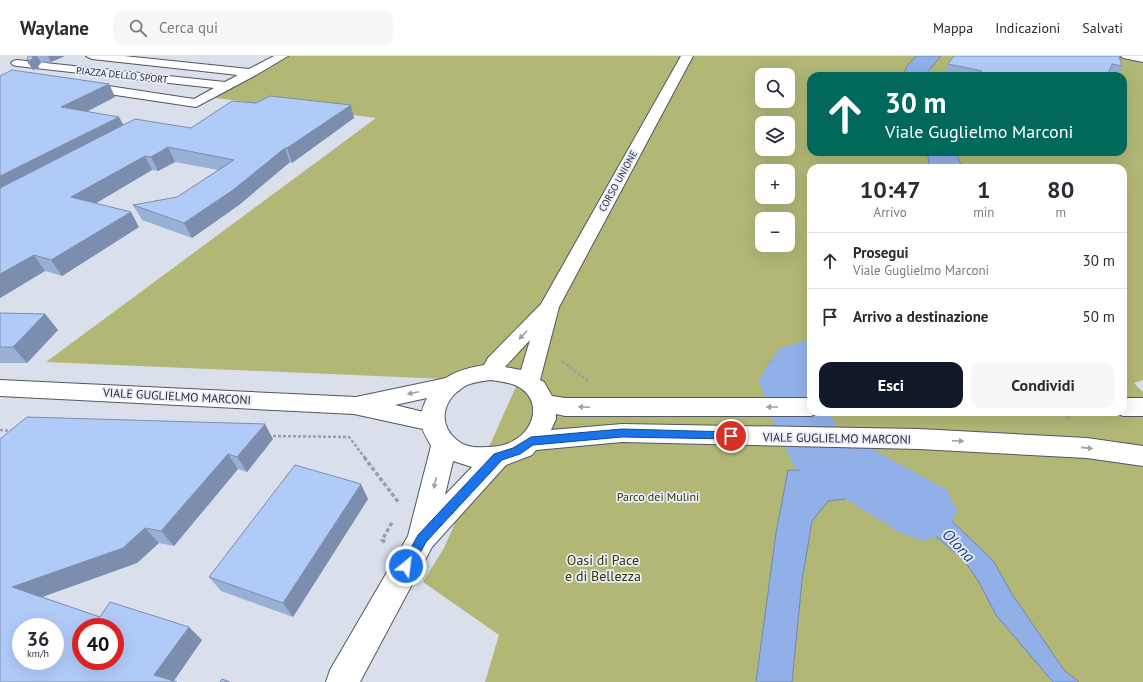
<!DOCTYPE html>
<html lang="it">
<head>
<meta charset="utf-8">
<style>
	:root { --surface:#fff; --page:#f7f7f7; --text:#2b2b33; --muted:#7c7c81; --line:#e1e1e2; --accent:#111827 }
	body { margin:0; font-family:"PT Sans",sans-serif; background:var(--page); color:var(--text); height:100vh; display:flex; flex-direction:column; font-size:15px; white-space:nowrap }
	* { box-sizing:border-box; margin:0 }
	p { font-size:13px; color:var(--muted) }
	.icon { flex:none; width:22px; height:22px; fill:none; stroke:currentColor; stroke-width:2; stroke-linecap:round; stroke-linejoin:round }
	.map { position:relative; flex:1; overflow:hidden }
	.panel { position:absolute; left:807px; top:108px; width:320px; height:252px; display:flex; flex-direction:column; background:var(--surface); border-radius:12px; box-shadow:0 4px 16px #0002 }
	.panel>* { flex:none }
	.guide { position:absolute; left:807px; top:16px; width:320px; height:84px; border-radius:12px; box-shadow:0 4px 16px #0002; background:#00695c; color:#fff; overflow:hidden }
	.tools { position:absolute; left:755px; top:12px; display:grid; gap:8px }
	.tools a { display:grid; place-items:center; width:40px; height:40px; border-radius:8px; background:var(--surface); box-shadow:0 4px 16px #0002; font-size:20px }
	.speed { position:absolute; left:12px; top:562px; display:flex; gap:8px; font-size:20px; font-weight:700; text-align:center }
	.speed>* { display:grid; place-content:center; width:52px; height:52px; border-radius:50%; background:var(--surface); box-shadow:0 4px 16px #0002; line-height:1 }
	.speed small { font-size:10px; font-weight:400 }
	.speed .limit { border:6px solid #d22; background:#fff; color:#111 }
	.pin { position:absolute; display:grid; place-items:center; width:34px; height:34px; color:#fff; margin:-17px; border:2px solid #fff; border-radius:50%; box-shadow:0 1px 4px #0007 }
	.me { position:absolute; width:44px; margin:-22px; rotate:29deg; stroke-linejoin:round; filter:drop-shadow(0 0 3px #0008) }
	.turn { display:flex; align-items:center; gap:14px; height:84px; padding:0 12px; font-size:18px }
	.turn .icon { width:52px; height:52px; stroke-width:2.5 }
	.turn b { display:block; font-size:28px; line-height:34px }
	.eta { display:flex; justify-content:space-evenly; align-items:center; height:68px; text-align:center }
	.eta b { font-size:24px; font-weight:700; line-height:28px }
	.primary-button { display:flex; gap:8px; margin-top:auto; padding:8px 12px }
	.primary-button a { flex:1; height:46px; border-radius:12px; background:var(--accent); color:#fff; font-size:16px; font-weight:700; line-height:46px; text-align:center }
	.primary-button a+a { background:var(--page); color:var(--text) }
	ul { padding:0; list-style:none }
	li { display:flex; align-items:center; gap:12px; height:56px; padding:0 12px; border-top:1px solid var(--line) }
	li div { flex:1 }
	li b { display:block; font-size:15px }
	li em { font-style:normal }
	header { display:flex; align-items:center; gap:24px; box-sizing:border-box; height:56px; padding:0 20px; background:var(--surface); border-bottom:1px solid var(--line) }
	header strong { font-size:19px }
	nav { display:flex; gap:22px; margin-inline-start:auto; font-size:14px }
	.search { width:280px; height:36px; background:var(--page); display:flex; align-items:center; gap:10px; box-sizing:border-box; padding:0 14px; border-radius:12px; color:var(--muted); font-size:15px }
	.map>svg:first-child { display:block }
	.green { fill:#b2b776; fill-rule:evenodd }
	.water { fill:#91b0e8; stroke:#7288b1 }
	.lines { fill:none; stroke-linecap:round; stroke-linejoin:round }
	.river { fill:#91b0e8; fill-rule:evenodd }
	.lane-casing { stroke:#525761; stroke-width:2 }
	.street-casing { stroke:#525761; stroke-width:2 }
	.secondary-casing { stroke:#525761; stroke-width:2 }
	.path-far1 { stroke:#9a9fa8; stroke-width:2.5; stroke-dasharray:3 2; stroke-linecap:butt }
	.path { stroke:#9a9fa8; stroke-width:3.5; stroke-dasharray:4 2.5; stroke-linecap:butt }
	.lane { fill:#fff; fill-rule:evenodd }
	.street { fill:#fff; fill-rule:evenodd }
	.secondary { fill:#fff; fill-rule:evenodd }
	.wall { fill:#98afd6 }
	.shaded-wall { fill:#7c8eae }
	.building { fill:#b1cbf9; stroke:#7c8eae; fill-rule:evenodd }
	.oneway { fill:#9fa0a2 }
	.route { fill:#1a73e8; stroke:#114b97 }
	.labels { text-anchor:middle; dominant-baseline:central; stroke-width:3.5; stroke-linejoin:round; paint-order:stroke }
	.far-street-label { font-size:10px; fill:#2a2c30; stroke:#e7edf9 }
	.street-label { font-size:12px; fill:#2a2c30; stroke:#e7edf9 }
	.park-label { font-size:12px; fill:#373903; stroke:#e7edf9 }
	.near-park-label { font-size:14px; fill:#373903; stroke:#e7edf9 }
	.near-water-label { font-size:16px; font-style:italic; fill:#1f4183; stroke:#e7edf9 }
</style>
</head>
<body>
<header>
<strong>Waylane</strong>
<div class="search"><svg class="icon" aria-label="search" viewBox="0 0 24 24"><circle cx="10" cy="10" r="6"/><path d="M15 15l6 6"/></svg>Cerca qui</div>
<nav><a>Mappa</a><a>Indicazioni</a><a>Salvati</a></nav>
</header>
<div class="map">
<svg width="1143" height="626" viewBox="0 0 1143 626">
	<rect width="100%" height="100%" fill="#d9e0eb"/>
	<path class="green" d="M288 0H1143V324L1134 327 1143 336V626H485L499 579 423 526 444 492 518 326 46 306 376 62 215 42ZM762 19H788V45H762ZM811 20H1123V96H811ZM762 67H788V93H762ZM811 112H1123V356H811ZM762 115H788V141H762ZM762 163H788V189H762Z"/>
	<g class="water">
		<path d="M916 0H941L924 20H902L908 9Z"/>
		<path d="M927 96H955L963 112H930Z"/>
		<path d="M811 287V342L765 340C765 333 764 325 765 318 768 297 793 290 811 287Z"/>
		<path d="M788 414 856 416 876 419 906 432 945 458 994 506 1012 538 1064 614 1079 626H1053L996 559 979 526 964 504 921 468 901 456 854 442 828 445 812 465 802 524 792 626H756L776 477Z"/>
	</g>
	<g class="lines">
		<path class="river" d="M811 283V356H829L839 375 947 434 957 455 947 476 923 485 899 476 794 411 773 365 759 324 767 310 780 292Z"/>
		<g class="lane-casing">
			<path id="lane" d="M1121 0H1143V6L1123 2Z"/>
		</g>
		<g class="street-casing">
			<g id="street">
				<path d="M86 0H124L249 13 274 0H288L256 19 196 51 82 34 78 33 76 30 78 27 82 26 194 43 214 32 17 10 13 9 11 7 13 5 17 4 225 26 238 19 92 3Z"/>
				<path d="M451 321 459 323 462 329 459 335 395 349 440 360 444 366 440 372 432 375 354 358 0 340V324L356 341Z"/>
			</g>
		</g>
		<g class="secondary-casing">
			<g id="secondary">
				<path d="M681 0H693L559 251 540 324 544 326 552 340 565 342H811V356H820L811 360H565L556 358V363L551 374 622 368 919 373 1087 382 1143 390V410L1087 402 919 393 622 386 536 394 532 399 506 409 432 491 360 626H326L330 614 408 480 431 390C427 382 421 374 421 365 420 358 423 351 426 344 438 321 459 313 484 309L488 302 541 248ZM530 284 521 314 505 311ZM491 324C498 325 505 326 512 328 542 338 538 372 513 385 504 390 496 391 486 391 476 392 466 391 458 385 435 367 444 341 467 329 475 326 483 325 491 324ZM453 405 472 411 445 439Z"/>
				<path d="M1123 342H1143V360H1123L1115 357 1114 356H1123Z"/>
			</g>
		</g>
		<g class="path-far1">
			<path d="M562 305 588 325"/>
			<path d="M1064 356 1069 364"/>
			<path d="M0 374 13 375"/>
			<path d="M268 380 349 381 365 402"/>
		</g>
		<g class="path">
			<path d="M364 401 399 447"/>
			<path d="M385 486 382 484 393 465"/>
		</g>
		<use href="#lane" class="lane"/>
		<use href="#street" class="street"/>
		<use href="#secondary" class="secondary"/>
	</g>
	<g class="wall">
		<path d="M28 0H65L51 6 41 7 38 10 39 12 33 14 27 5Z"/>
		<path d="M1119 0 1122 10 1116 20H943L948 8Z"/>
		<path d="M0 20 109 28 115 41 87 55 124 69 191 72 354 62 292 107 290 106 239 149 192 182 142 164 133 149 177 141 218 114 175 106 158 115 152 114 96 147 139 171 62 220 45 215 0 242Z"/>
		<path d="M0 257 45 258 58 274 27 307H0Z"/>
		<path d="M27 361 273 383 247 416 238 413 174 490 159 487 137 507 42 541 100 561 202 584 174 625 0 626Z"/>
		<path d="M368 443 293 561 221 535 209 521Z"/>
	</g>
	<g class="shaded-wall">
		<path d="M33 0H37L41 7 38 10 39 12 33 14 27 5Z"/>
		<path d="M48 0H65L51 6Z"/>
		<path d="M109 28 115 41 69 65 61 51Z"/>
		<path d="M351 49 354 62 292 107 287 92Z"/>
		<path d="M119 61 127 75 0 140V120Z"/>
		<path d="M168 91 175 106 158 115 151 101Z"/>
		<path d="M285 92 290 106 239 149 192 182 184 167Z"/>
		<path d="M145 100 152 114 81 156 71 141Z"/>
		<path d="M131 156 139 171 62 220 51 204Z"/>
		<path d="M34 199 45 215 0 242V218Z"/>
		<path d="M45 258 58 274 27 307 13 291Z"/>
		<path d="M265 368 273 383 247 416 237 401Z"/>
		<path d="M228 398 238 413 174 490 161 475Z"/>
		<path d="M361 428 368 443 293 561 283 547Z"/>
		<path d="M145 472 159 487 137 507 31 545 12 531Z"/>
		<path d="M189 571 202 584 173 626 154 619Z"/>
	</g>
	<g class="building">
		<path d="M28 0H33L32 1 33 3 27 5Z"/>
		<path d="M954 0H1119L1122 10 1112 8 1108 18 1105 17 1104 20H979L982 15 948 8Z"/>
		<path d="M12 14 109 28 61 51 119 61 0 120V20Z"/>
		<path d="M270 40 351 49 287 92H285L233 134 184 167 133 149 177 141 234 104 168 91 151 101 145 100 71 141 131 156 51 204 34 199 0 218V132L135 63 191 72 232 45 256 47Z"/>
		<path d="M0 257 45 258 13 291H0Z"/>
		<path d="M27 361 265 368 237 401 228 398 161 475 145 472 123 492 12 531 100 561 110 546 189 571 154 619 177 626H0V383ZM21 571H55V605H21ZM81 571H115V605H81Z"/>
		<path d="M295 409 361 428 283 547 209 521Z"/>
		<path d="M222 623 230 626H220Z"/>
	</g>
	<defs><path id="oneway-solid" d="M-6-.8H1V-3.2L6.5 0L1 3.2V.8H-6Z"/></defs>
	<g class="oneway">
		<use href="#oneway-solid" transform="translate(523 279) rotate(133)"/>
		<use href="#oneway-solid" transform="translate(413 337) rotate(168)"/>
		<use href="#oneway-solid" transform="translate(584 351) rotate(-178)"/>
		<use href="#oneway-solid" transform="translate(772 351) rotate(180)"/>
		<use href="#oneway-solid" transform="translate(958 385) rotate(3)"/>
		<use href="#oneway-solid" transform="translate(1087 392) rotate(6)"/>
		<use href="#oneway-solid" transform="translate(435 427) rotate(103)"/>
	</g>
	<path class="route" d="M622 373 731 376 735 377 736 380 735 382 731 383 622 381 533 389 520 398 502 404 426 486 411 514 406 515 402 514 401 510 418 479 494 398 513 392 531 381Z"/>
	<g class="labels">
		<g class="far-street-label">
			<text transform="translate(122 19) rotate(6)">PIAZZA DELLO SPORT</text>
			<text transform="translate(618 125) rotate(-61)">CORSO UNIONE</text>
		</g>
		<g class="street-label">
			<text transform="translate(177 340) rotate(3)">VIALE GUGLIELMO MARCONI</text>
			<text transform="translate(837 382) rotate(1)">VIALE GUGLIELMO MARCONI</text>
		</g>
		<g class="park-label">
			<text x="658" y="440">Parco dei Mulini</text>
		</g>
		<g class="near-park-label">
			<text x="603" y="504">Oasi di Pace<tspan x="603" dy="16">e di Bellezza</tspan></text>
		</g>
		<g class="near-water-label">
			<text transform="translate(959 489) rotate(47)">Olona</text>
		</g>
	</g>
</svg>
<div class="tools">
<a><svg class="icon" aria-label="search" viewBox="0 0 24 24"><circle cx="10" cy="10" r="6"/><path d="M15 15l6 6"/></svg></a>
<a><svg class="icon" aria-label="layers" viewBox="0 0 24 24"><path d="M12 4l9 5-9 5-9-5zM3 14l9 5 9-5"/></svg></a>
<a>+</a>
<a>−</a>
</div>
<div class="speed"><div>36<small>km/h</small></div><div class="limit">40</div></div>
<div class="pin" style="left:731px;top:380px;background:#d93025"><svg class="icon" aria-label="arrive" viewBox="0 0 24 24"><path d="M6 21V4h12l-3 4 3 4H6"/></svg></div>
<svg class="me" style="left:406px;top:510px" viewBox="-20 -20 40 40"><circle r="17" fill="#1a73e8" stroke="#fff" stroke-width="3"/><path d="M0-11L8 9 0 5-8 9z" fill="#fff"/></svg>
<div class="guide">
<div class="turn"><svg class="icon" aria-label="ahead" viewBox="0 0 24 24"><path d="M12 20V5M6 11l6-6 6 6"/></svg><div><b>30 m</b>Viale Guglielmo Marconi</div></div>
</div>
<section class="panel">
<div class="eta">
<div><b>10:47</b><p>Arrivo</p></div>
<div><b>1</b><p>min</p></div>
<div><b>80</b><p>m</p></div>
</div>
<ul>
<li><svg class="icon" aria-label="ahead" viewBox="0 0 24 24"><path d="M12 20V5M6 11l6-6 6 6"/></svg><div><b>Prosegui</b><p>Viale Guglielmo Marconi</p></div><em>30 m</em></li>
<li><svg class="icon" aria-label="arrive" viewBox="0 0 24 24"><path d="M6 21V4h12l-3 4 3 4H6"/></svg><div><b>Arrivo a destinazione</b></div><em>50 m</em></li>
</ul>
<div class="primary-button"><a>Esci</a><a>Condividi</a></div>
</section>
</div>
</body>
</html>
